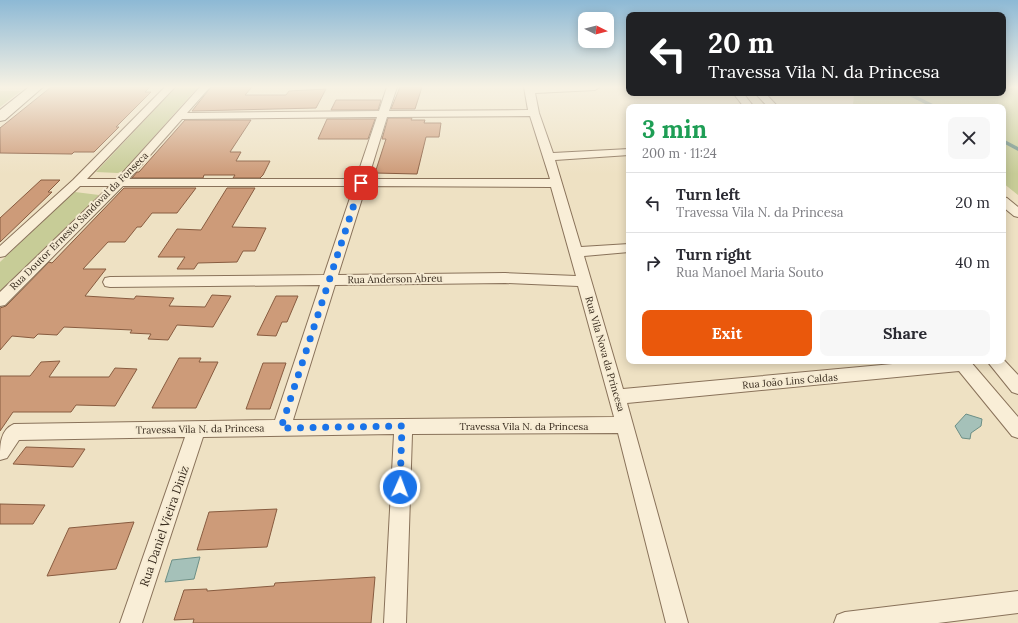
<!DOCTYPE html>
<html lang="en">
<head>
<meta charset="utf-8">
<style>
	:root { --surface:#fff; --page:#f7f7f7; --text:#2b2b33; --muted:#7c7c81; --line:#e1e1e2; --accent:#ea580c }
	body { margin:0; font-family:Lora,serif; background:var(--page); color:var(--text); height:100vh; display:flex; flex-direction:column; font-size:15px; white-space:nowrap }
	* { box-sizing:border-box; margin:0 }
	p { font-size:13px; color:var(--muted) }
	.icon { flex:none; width:22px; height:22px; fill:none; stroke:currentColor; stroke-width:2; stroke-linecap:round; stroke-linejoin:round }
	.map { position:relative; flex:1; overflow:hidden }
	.drawer { position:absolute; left:626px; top:104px; width:380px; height:260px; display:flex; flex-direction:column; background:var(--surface); border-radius:8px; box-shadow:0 2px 10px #0003 }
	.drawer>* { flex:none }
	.banner { position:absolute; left:626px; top:12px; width:380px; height:84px; border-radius:8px; box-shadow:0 2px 10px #0003; background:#202124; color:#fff; overflow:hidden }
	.needle { width:26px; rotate:96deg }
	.fabs { position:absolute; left:578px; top:12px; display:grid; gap:8px }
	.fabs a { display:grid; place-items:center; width:36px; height:36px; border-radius:8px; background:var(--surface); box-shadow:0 2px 10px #0003; font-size:20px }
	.pin { position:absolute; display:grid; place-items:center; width:34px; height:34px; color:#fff; margin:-17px; border-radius:8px; box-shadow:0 2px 6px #0006 }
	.me { position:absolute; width:44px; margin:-22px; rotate:2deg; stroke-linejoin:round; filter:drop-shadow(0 0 3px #0008) }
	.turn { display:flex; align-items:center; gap:14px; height:84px; padding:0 16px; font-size:18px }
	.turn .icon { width:52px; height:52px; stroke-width:2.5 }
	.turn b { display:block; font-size:28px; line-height:34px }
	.round { display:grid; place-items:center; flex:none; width:42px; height:42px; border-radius:8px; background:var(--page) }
	.head { display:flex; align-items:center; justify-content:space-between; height:68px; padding:0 16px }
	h1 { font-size:24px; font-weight:800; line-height:30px; color:#1e9e55 }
	.cta { display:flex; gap:8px; margin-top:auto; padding:8px 16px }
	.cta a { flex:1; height:46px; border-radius:8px; background:var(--accent); color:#fff; font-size:16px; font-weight:800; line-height:46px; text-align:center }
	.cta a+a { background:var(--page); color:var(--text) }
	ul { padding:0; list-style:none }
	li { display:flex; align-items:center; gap:12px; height:60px; padding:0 16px; border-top:1px solid var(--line) }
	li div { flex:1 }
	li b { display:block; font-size:15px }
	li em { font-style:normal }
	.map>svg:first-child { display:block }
	.green { fill:#c7cc97 }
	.water { fill:#a5c1b9; stroke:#6c8f86 }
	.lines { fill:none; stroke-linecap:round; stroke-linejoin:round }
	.stream { stroke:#6c8f86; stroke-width:3.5 }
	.building { fill:#cd9b79; stroke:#885c40 }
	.street-casing { stroke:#89725a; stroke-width:2 }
	.secondary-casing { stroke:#6a533d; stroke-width:2 }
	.street { fill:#f9eed7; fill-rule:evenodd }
	.secondary { fill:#f9eed7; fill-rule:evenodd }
	.route { stroke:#1a73e8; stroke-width:7; stroke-dasharray:0 12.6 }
	.labels { text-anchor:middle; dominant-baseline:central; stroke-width:4; stroke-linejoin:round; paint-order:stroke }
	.street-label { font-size:10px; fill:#382b1e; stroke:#f6ebd3 }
	.near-street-label { font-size:12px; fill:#382b1e; stroke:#f6ebd3 }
</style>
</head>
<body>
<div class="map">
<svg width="1018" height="623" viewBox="0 0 1018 623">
	<rect width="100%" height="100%" fill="#eee1c3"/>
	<g class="green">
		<path d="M176 87H198L124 170 118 173 96 172Z"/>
		<path d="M1003 87H1018V195L1003 183V107L853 106 854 93H1003Z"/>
		<path d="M0 91H21L0 107Z"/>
		<path d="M75 192 99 195 0 291V262L72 194Z"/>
	</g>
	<g class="water">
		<path d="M966 414 982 419 981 426 971 433 970 439 962 438 955 426Z"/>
		<path d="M200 557 194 579 165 582 172 560Z"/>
	</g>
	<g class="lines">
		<g class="stream">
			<path d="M907 93 935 107"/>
			<path d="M1003 141 1018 149"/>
		</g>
	</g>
	<g class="building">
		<path d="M51 87H150L145 92H151L116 127H119L94 152H74L72 154 0 153V128Z"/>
		<path d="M211 87H252L245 95H286L289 91 326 89 316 108 192 111Z"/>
		<path d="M400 87H422L415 109H391Z"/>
		<path d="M336 100H381L378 110H331Z"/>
		<path d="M388 118H412L411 120H425L424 123H441L439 137H426L417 174 375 173 386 139H382Z"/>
		<path d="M327 119H375L368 139H318Z"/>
		<path d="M185 120H251L230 152H241L236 161H270L263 175 260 178H233L235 175H204L203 178H132L137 172H139Z"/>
		<path d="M41 180H60L48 192H52L0 242V218Z"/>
		<path d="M124 188H196L177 213H152L141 227H137L125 242H108L83 269H106L85 296 134 299 136 296 174 298 169 306 205 307 212 295 231 296 213 327 177 325 168 340 148 339 151 334 130 333 132 330 64 327 57 335 38 334 34 338 12 336 0 350V308L6 306 49 262 52 263Z"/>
		<path d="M227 188H255L232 227 266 228 255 251H243L237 262 198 263 194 269H177L185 257H158L177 229 201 230Z"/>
		<path d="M276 296H298L287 322H282L276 336 257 335Z"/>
		<path d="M179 358H201L199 362H218L196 408H152Z"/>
		<path d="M60 361 49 377H109L115 368 137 369 115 406 76 405 71 412H13L0 431V376H30L41 362Z"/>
		<path d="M263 363H286L270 409H246Z"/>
		<path d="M26 447 85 449 73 467 13 464Z"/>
		<path d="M0 504 45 505 33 524H0Z"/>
		<path d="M277 509 267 547 197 550 209 512Z"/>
		<path d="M134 522 116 569 47 576 69 528Z"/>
		<path d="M375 577 371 623H193L194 619 174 620 184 590 207 589V591L274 586 275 583Z"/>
	</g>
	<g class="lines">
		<g class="street-casing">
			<g id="street">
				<path d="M165 87H175L87 179H117L200 87H210L187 113 379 111 387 87H397L389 111 528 110 524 87H600L595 90 535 93 539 113 553 153 629 149V155L555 160 581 247 629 244V252L584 256 623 389 925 361H970L1018 417V438L1012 436 959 371 627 403 688 623H666L618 433 412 434 406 623H384L394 434 203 437 142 623H120L185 437 19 440 7 458 0 460C0 445 0 430 14 424L275 420 320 285 110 287 105 286 103 282 105 278 110 277 324 275 354 186H123L5 305 0 306V292L110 186H80L5 256 0 257V246L73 180ZM530 116 550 179H368L387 117ZM377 117 356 179H129L182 119ZM366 186 551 187 576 276 505 273 338 275ZM505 283 578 286 614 417 293 420 335 285Z"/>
				<path d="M733 93H743L754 107H744Z"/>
				<path d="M755 93H765L778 107H768Z"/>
				<path d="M1003 197 1007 198 1018 207V217L1014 216 1003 207Z"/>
				<path d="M1003 359 1018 375V394L1012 392 987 361H1003Z"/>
				<path d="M1018 591V613L938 623H834L837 615 845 612Z"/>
			</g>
		</g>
		<g class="secondary-casing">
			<path id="secondary" d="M29 87H43L5 120 0 121V110Z"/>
		</g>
		<use href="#street" class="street"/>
		<use href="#secondary" class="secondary"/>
	</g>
	<linearGradient id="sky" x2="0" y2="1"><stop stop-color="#8db9d5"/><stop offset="0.5" stop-color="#f7f2e4"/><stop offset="1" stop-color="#f7f2e4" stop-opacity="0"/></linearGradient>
	<rect width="1018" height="174" fill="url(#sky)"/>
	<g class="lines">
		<path class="route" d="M361 183 281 428 402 426 400 487"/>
	</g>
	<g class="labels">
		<g class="street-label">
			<text transform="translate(79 221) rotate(-45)">Rua Doutor Ernesto Sandoval da Fonseca</text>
			<text transform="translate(395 279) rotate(-1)">Rua Anderson Abreu</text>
			<text transform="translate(605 354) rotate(74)">Rua Vila Nova da Princesa</text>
			<text transform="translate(790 381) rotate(-5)">Rua João Lins Caldas</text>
			<text x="524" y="426">Travessa Vila N. da Princesa</text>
			<text transform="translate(200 429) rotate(-1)">Travessa Vila N. da Princesa</text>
		</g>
		<g class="near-street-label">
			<text transform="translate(164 526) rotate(-71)">Rua Daniel Vieira Diniz</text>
		</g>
	</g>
</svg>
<div class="fabs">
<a><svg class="needle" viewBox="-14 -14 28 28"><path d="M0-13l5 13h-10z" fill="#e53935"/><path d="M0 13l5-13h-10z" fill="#7c7c81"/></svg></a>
</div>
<div class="pin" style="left:361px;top:183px;background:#d93025"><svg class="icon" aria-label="arrive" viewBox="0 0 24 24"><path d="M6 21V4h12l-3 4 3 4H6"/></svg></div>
<svg class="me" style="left:400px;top:487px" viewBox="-20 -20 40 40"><circle r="17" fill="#1a73e8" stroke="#fff" stroke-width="3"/><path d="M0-11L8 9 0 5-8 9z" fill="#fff"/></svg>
<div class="banner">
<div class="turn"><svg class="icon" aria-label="left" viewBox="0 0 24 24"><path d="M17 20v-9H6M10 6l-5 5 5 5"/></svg><div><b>20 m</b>Travessa Vila N. da Princesa</div></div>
</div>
<section class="drawer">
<div class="head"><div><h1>3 min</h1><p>200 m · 11:24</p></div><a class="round"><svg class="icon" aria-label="close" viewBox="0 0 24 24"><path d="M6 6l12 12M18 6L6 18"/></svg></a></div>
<ul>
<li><svg class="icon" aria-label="left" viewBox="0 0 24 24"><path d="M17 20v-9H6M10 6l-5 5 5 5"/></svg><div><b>Turn left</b><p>Travessa Vila N. da Princesa</p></div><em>20 m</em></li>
<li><svg class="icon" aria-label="right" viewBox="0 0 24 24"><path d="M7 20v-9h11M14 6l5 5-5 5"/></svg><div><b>Turn right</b><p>Rua Manoel Maria Souto</p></div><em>40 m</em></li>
</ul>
<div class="cta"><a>Exit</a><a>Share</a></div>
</section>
</div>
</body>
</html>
